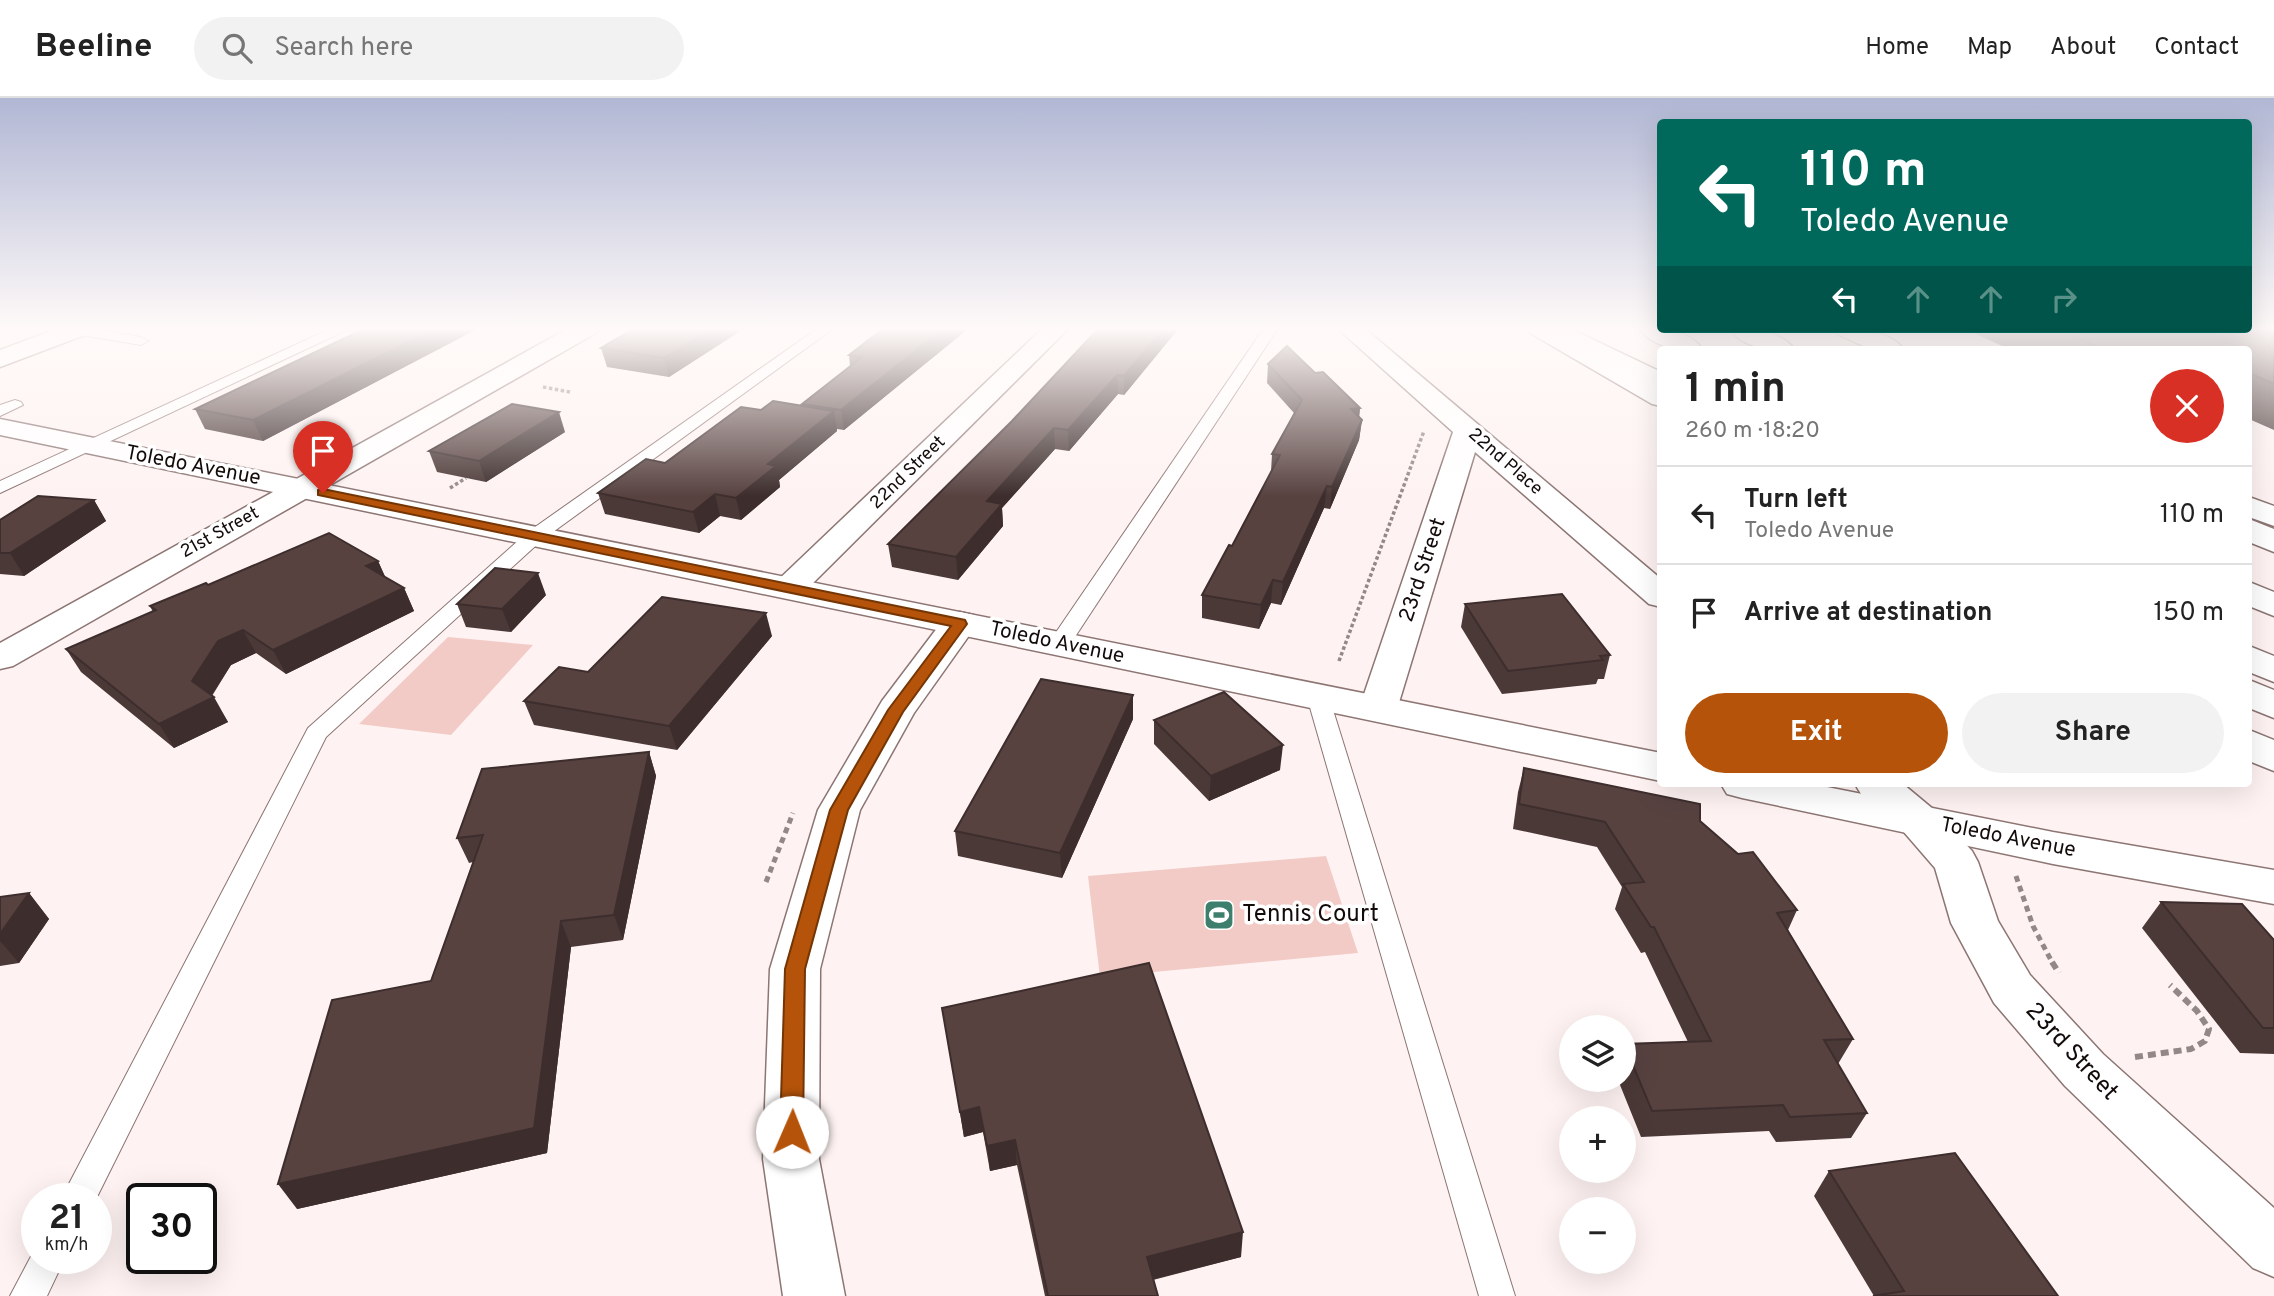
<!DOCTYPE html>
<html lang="en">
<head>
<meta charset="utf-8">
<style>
	:root { --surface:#fff; --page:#f2f2f2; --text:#222; --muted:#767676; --line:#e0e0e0; --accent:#b45309 }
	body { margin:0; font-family:Overpass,sans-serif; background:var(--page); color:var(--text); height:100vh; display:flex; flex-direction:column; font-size:26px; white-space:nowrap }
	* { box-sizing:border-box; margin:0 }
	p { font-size:23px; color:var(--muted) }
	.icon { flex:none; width:38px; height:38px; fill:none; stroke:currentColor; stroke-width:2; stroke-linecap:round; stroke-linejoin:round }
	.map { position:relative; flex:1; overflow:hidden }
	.side { position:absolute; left:1657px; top:248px; width:595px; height:441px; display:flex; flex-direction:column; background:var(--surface); border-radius:7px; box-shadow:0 7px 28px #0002 }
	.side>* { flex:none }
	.hud { position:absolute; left:1657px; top:21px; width:595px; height:214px; border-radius:7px; box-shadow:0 7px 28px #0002; background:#00695c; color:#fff; overflow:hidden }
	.tools { position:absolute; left:1559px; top:917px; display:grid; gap:14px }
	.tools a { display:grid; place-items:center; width:77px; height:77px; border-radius:50%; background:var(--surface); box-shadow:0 7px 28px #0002; font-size:35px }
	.speed { position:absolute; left:21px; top:1085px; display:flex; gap:14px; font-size:35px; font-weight:700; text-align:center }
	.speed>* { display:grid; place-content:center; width:91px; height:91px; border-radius:50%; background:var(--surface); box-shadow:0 7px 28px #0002; line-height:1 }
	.speed small { font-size:18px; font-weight:400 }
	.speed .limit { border:4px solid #111; border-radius:10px; background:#fff; color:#111 }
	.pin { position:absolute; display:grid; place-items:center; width:60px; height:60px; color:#fff; margin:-72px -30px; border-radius:50% 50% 50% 0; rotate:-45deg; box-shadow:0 0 7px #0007 }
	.pin .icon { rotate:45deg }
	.me { position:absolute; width:77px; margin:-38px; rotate:1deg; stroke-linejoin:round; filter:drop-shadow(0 0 5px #0008) }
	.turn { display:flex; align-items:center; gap:24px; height:147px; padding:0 28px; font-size:32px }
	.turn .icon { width:91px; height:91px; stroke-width:2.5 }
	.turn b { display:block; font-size:49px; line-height:60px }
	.lanes { display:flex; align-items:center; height:66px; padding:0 28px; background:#0003; justify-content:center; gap:35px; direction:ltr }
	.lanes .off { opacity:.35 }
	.round { display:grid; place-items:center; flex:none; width:74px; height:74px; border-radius:37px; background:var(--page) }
	.overview { display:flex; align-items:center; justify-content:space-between; height:119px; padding:0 28px }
	h1 { font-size:42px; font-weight:700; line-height:52px }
	.cta { display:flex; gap:14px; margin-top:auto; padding:14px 28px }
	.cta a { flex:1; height:80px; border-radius:42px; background:var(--accent); color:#fff; font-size:28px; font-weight:700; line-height:80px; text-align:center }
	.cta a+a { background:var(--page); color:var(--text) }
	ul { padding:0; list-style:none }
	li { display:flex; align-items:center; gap:21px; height:98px; padding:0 28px; border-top:2px solid var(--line) }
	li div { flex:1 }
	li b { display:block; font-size:26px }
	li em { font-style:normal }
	header { display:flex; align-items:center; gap:42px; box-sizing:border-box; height:98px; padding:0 35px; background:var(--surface); border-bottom:2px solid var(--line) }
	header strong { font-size:33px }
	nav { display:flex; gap:38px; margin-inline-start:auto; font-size:24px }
	.search { width:490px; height:63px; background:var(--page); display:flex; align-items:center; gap:18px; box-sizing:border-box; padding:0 24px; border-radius:38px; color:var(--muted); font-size:26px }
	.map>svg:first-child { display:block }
	.green { fill:#f2cbc7 }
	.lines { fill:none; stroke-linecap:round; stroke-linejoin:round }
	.service-casing { stroke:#8c7573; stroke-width:2 }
	.minor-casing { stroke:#8c7573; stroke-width:3 }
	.tertiary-casing { stroke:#8c7573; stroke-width:3 }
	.secondary-casing { stroke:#8c7573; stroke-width:3 }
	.motorway-casing { stroke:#8c7573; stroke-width:3 }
	.path-far2 { stroke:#928887; stroke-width:3.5; stroke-dasharray:3.5 2.5; stroke-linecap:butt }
	.path-far1 { stroke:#928887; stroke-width:5; stroke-dasharray:6 4.5; stroke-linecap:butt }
	.path { stroke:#928887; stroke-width:6; stroke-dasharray:8 5; stroke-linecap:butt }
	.service { fill:#fff; fill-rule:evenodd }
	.minor { fill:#fff; fill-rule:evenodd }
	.tertiary { fill:#fff; fill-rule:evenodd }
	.secondary { fill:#fff; fill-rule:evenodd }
	.motorway { fill:#fff; fill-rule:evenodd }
	.wall { fill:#4b3937 }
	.shaded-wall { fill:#3d2e2d }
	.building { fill:#574240; stroke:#3d2e2d; stroke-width:2 }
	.route { fill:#b45309; stroke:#753606; stroke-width:2 }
	.labels { text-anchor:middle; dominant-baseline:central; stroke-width:7; stroke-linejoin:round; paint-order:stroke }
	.far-street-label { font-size:18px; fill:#130b0a; stroke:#fff }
	.street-label { font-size:21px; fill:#130b0a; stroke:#fff }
	.near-poi-label { font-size:24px; fill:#130b0a; stroke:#fff; text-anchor:start }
	.near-street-label { font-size:24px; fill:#130b0a; stroke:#fff }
</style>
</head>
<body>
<header>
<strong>Beeline</strong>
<div class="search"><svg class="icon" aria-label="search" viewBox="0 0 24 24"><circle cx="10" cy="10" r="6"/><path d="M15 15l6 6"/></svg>Search here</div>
<nav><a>Home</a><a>Map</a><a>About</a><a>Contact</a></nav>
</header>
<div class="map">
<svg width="2274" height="1198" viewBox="0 0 2274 1198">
	<rect width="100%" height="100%" fill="#fef3f2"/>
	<g class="green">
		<path d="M448 539 533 547 451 637 359 626Z"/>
		<path d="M1326 758 1358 855 1100 879 1088 778Z"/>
	</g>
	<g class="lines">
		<g class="service-casing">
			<g id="service">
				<path d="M70 230H90L141 239 148 243 141 247 76 236 71 235Z"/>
				<path d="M332 230H351L0 395V383Z"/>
				<path d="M818 230H834L542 442 326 639 96 1101H61L308 630 528 434Z"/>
				<path d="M1264 230H1278L1067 551H1051L1048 546Z"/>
				<path d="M15 302 21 304 23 307 0 318V307Z"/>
				<path d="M1318 592 1326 594 1329 599 1515 1198H1479L1307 599 1310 594Z"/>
				<path d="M37 1147V1160H65L47 1198H10Z"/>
			</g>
		</g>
		<g class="minor-casing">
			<g id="minor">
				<path d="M59 230H93L90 235 0 269V252Z"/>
				<path d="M569 230H599L596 235 13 568 0 571V545Z"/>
				<path d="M1043 230H1069L801 497 789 500 777 497 772 490 777 483Z"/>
				<path d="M1337 230H1364L1661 481V509L1649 506 1475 354 1397 611 1392 620 1378 623 1364 620 1359 611 1453 334Z"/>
				<path d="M960 514 973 517 978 525 914 615 860 712 820 871 819 1061 845 1198H783L763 1061 770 871 818 712 882 603 947 517Z"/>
				<path d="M1855 686H1903L1933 711 1972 753 1978 764 1998 823 2030 877 2103 956 2274 1110V1179L2253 1170 2065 988 1994 905 1951 825 1935 770 1903 733 1861 696Z"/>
			</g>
		</g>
		<g class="tertiary-casing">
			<g id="tertiary">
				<path d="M0 321 1661 655V683L0 337Z"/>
				<path d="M1721 686H1812L2053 734 2274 772V806L2053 766 1742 700 1727 696Z"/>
			</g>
		</g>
		<g class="secondary-casing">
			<g id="secondary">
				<path d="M1527 230H1557L1661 289V308L1652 306 1530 235Z"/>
				<path d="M1834 231C1855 231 1891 232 1904 252H1872L1837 236Z"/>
				<path d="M2249 399 2274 408V428L2249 419Z"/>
				<path d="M2249 632 2274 642V673L2249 663Z"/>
			</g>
		</g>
		<g class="motorway-casing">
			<g id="motorway">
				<path d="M1538 230H1569L1661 274V292L1541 235Z"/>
				<path d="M1639 230C1661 230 1689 231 1703 252 1681 252 1653 251 1639 230Z"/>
				<path d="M1730 231C1752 231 1781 232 1795 252 1773 252 1744 252 1730 231Z"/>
				<path d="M2249 421 2274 431V454L2249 444Z"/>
				<path d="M2249 484 2274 494V518L2249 508Z"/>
				<path d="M2249 548 2274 558V584L2249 574Z"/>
				<path d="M2249 582 2274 592V620L2249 610Z"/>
			</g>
		</g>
		<g class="path-far2">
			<path d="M543 289 570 294"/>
			<path d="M450 390 466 380"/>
			<path d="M1339 563 1424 333"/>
		</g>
		<g class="path-far1">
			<path d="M2016 778 2033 828 2053 866"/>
			<path d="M766 784 793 715"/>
		</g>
		<g class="path">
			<path d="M2052 864 2059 875"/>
			<path d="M2135 959 2191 951 2205 943 2209 931 2197 913 2170 887"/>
		</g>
		<use href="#service" class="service"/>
		<use href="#minor" class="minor"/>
		<use href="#tertiary" class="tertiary"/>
		<use href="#secondary" class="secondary"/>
		<use href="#motorway" class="motorway"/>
	</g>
	<g class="wall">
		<path d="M366 230H479L263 343 205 331 195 311Z"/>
		<path d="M635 230H745L669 279 607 269 601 250Z"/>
		<path d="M884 230H969L844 332 837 331V333L779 382 780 389 741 422 720 418 699 435 605 416 598 395 665 365 761 312 802 308V306L850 268 849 257Z"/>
		<path d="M1099 230H1179L1124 297 1118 296 1069 353 1055 351 1002 410 1003 428 958 482 892 469 888 446 1012 323Z"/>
		<path d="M2274 230V332L2249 321V252H2011L1965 231H2249Z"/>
		<path d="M1268 266 1315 275 1360 310 1359 319 1362 322 1359 342 1330 411 1324 410 1281 507 1271 505 1259 531 1202 520V497L1232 448 1271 374 1272 356 1294 315 1267 285Z"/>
		<path d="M565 334 486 384 437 374 429 353Z"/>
		<path d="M94 402 106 423 24 478 0 476V422Z"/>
		<path d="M378 463 385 479 404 490 414 513 286 576 256 555 231 567 212 598 228 624 174 650 81 574 66 551 153 514 150 508 208 487Z"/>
		<path d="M546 497 511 534 466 529 457 506Z"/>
		<path d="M1465 506 1610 557 1604 581H1598L1596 586 1502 596 1461 529Z"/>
		<path d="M772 538 677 652 534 627 524 603 588 574Z"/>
		<path d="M1133 621 1062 780 958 758 955 733Z"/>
		<path d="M1154 622 1280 672 1209 703 1154 646Z"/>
		<path d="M649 654 656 678 623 842 571 849 547 1055 297 1111 431 883 473 764 469 765 457 740Z"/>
		<path d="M1524 670 1700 723 1797 812 1788 832 1853 941 1838 966 1867 1015 1851 1040 1776 1044 1769 1033 1641 1039 1618 982H1624V946L1688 944 1645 854 1641 855 1615 811 1622 789 1597 749 1513 731 1518 694Z"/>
		<path d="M29 795 49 821 19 865 0 868V799Z"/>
		<path d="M2161 804 2274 842V956L2240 955 2142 830Z"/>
		<path d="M942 910 1241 1159 1153 1182 1158 1198H1045L1017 1067 990 1073 983 1034 964 1039Z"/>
		<path d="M1829 1073 2058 1198H1874L1814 1098Z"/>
	</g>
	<g class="shaded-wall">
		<path d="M436 230H479L263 343 253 322Z"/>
		<path d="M712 230H745L669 279 664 260Z"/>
		<path d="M944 230H969L844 332 841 312Z"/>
		<path d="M1164 230H1179L1124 297V278Z"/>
		<path d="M1117 277 1118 296 1069 353 1068 332Z"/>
		<path d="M1360 310 1358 330 1351 311Z"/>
		<path d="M834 313 837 333 779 382 780 389 741 422 736 400 768 366Z"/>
		<path d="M559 314 565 334 486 384 479 363Z"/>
		<path d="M1362 322 1359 342 1330 411 1332 389Z"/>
		<path d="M1054 330 1055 351 1002 410 1003 428 958 482 956 459 987 403Z"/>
		<path d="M1327 388 1324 410 1281 507 1283 484Z"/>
		<path d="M715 396 720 418 699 435 693 414Z"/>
		<path d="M94 402 106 423 24 478 10 455Z"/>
		<path d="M378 463 388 485 366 468Z"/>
		<path d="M538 475 546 497 511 534 502 511Z"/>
		<path d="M1273 482 1271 505 1259 531 1261 507Z"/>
		<path d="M404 490 414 513 286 576 273 552Z"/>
		<path d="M766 515 772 538 677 652 669 628Z"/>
		<path d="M243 532 256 555 231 567 209 601 214 599 228 624 174 650 159 626 218 543Z"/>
		<path d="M1133 597V621L1062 780 1060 755Z"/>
		<path d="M1283 647 1280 672 1209 703 1211 678Z"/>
		<path d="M649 654 656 678 623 842 614 817Z"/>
		<path d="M29 795 49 821 19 865 0 843V836Z"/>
		<path d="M561 823 571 849 547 1055 297 1111 278 1086Z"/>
		<path d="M979 1009 983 1034 964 1039 960 1014Z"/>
		<path d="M1015 1042 1017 1067 990 1073 987 1048Z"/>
		<path d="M1243 1134 1241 1159 1146 1183 1147 1159Z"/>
	</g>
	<g class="building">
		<path d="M366 230H436L253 322 195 311Z"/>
		<path d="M635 230H712L664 260 601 250Z"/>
		<path d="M884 230H944L841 312 802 306 862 259 849 257Z"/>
		<path d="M1099 230H1164L1124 278 1117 277 1068 332 1054 330 987 403 1002 406 956 459 888 446 1012 323Z"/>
		<path d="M2249 230H2274V286L2249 275V252H2105L2056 231H2249Z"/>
		<path d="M1287 248 1315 275 1323 274 1360 310 1351 311 1362 322 1332 389 1327 388 1283 484 1273 482 1261 507 1202 497 1229 447 1232 448 1280 357 1272 356 1302 302 1268 266Z"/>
		<path d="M773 303 834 313 768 366 776 368 736 400 715 396 693 414 598 395 646 361 665 365 741 309 761 312Z"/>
		<path d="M512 306 559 314 479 363 429 353Z"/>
		<path d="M38 398 94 402 10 455H0V422Z"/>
		<path d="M329 435 378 463 366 468 404 490 273 552 243 532 218 543 192 583 214 599 159 626 66 551 156 512 150 508 206 485 208 487Z"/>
		<path d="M495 470 538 475 502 511 457 506Z"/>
		<path d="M1562 496 1610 557 1600 558 1603 562 1508 573 1465 506Z"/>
		<path d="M662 499 766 515 669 628 524 603 559 569 588 574Z"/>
		<path d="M1041 581 1133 597 1060 755 955 733Z"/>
		<path d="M1224 594 1283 647 1211 678 1154 622Z"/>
		<path d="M649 654 614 817 561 823 534 1030 278 1086 332 902 431 883 483 737 457 740 482 671Z"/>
		<path d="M1524 670 1700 706V723L1738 756 1753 754 1797 812 1777 815 1853 941 1824 942 1867 1015 1790 1019 1783 1007 1652 1013 1624 946 1711 943 1654 829H1651L1623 786 1644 784 1605 724 1519 706Z"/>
		<path d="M29 795 0 836V799Z"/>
		<path d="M2161 804 2242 806 2274 842V930H2263Z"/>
		<path d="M1149 865 1243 1134 1147 1159 1158 1198H1048L1015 1042 987 1048 979 1009 960 1014 942 910Z"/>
		<path d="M1955 1055 2058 1198H1873L1904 1193 1829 1073Z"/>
	</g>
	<linearGradient id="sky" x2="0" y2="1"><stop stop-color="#b1b7d4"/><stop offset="0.58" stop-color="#fffaf9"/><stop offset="1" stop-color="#fffaf9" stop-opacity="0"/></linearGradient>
	<rect width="2274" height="398" fill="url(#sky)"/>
	<path class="route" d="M323 391 965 522 967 526 903 614 848 712 805 871 803 1034 800 1041 792 1044 784 1041 780 1034 785 871 830 712 888 612 951 528 318 397V392Z"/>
	<defs>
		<g id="stadium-square" transform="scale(1.575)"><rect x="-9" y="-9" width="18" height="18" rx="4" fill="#3e7e6c" stroke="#fff"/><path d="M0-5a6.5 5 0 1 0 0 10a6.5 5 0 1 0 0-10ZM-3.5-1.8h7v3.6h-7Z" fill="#fff"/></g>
	</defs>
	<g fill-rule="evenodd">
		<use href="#stadium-square" x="1219" y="817"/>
	</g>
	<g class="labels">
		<g class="far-street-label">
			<text transform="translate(1505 364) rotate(41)">22nd Place</text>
			<text transform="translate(908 375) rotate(-44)">22nd Street</text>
			<text transform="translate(220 435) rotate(-29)">21st Street</text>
		</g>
		<g class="street-label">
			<text transform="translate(193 368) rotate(11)">Toledo Avenue</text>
			<text transform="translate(1423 472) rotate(-72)">23rd Street</text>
			<text transform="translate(1057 545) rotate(12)">Toledo Avenue</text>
			<text transform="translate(2008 740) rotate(11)">Toledo Avenue</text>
		</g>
		<g class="near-poi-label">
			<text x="1242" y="817">Tennis Court</text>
		</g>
		<g class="near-street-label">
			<text transform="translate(2071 954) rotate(47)">23rd Street</text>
		</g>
	</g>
</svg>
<div class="tools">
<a><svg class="icon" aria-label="layers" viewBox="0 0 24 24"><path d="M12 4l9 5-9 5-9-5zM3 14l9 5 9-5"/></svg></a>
<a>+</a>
<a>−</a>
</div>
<div class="speed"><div>21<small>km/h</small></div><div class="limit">30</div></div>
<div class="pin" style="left:323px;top:395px;background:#d93025"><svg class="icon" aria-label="arrive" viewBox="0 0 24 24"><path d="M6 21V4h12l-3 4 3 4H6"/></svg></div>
<svg class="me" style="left:792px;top:1034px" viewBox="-20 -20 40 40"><circle r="19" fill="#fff"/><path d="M0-13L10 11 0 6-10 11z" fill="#b45309"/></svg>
<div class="hud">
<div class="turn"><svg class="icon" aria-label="left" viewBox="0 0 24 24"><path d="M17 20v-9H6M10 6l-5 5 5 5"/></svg><div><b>110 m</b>Toledo Avenue</div></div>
<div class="lanes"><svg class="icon" aria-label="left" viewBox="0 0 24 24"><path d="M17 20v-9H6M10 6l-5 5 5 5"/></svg><svg class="icon off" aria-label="ahead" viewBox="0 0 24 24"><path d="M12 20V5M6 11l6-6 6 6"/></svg><svg class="icon off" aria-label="ahead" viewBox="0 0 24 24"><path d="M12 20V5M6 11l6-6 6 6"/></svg><svg class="icon off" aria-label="right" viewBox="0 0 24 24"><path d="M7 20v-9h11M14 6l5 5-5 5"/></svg></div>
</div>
<section class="side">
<div class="overview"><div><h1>1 min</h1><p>260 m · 18:20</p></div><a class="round" style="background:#d93025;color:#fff"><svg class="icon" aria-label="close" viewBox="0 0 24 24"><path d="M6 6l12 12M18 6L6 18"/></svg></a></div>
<ul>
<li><svg class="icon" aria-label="left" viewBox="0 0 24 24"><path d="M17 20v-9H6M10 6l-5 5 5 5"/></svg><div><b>Turn left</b><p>Toledo Avenue</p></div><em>110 m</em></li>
<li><svg class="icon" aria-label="arrive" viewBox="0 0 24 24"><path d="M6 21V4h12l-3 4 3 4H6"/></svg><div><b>Arrive at destination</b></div><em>150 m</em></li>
</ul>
<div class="cta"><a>Exit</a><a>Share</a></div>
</section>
</div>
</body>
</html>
